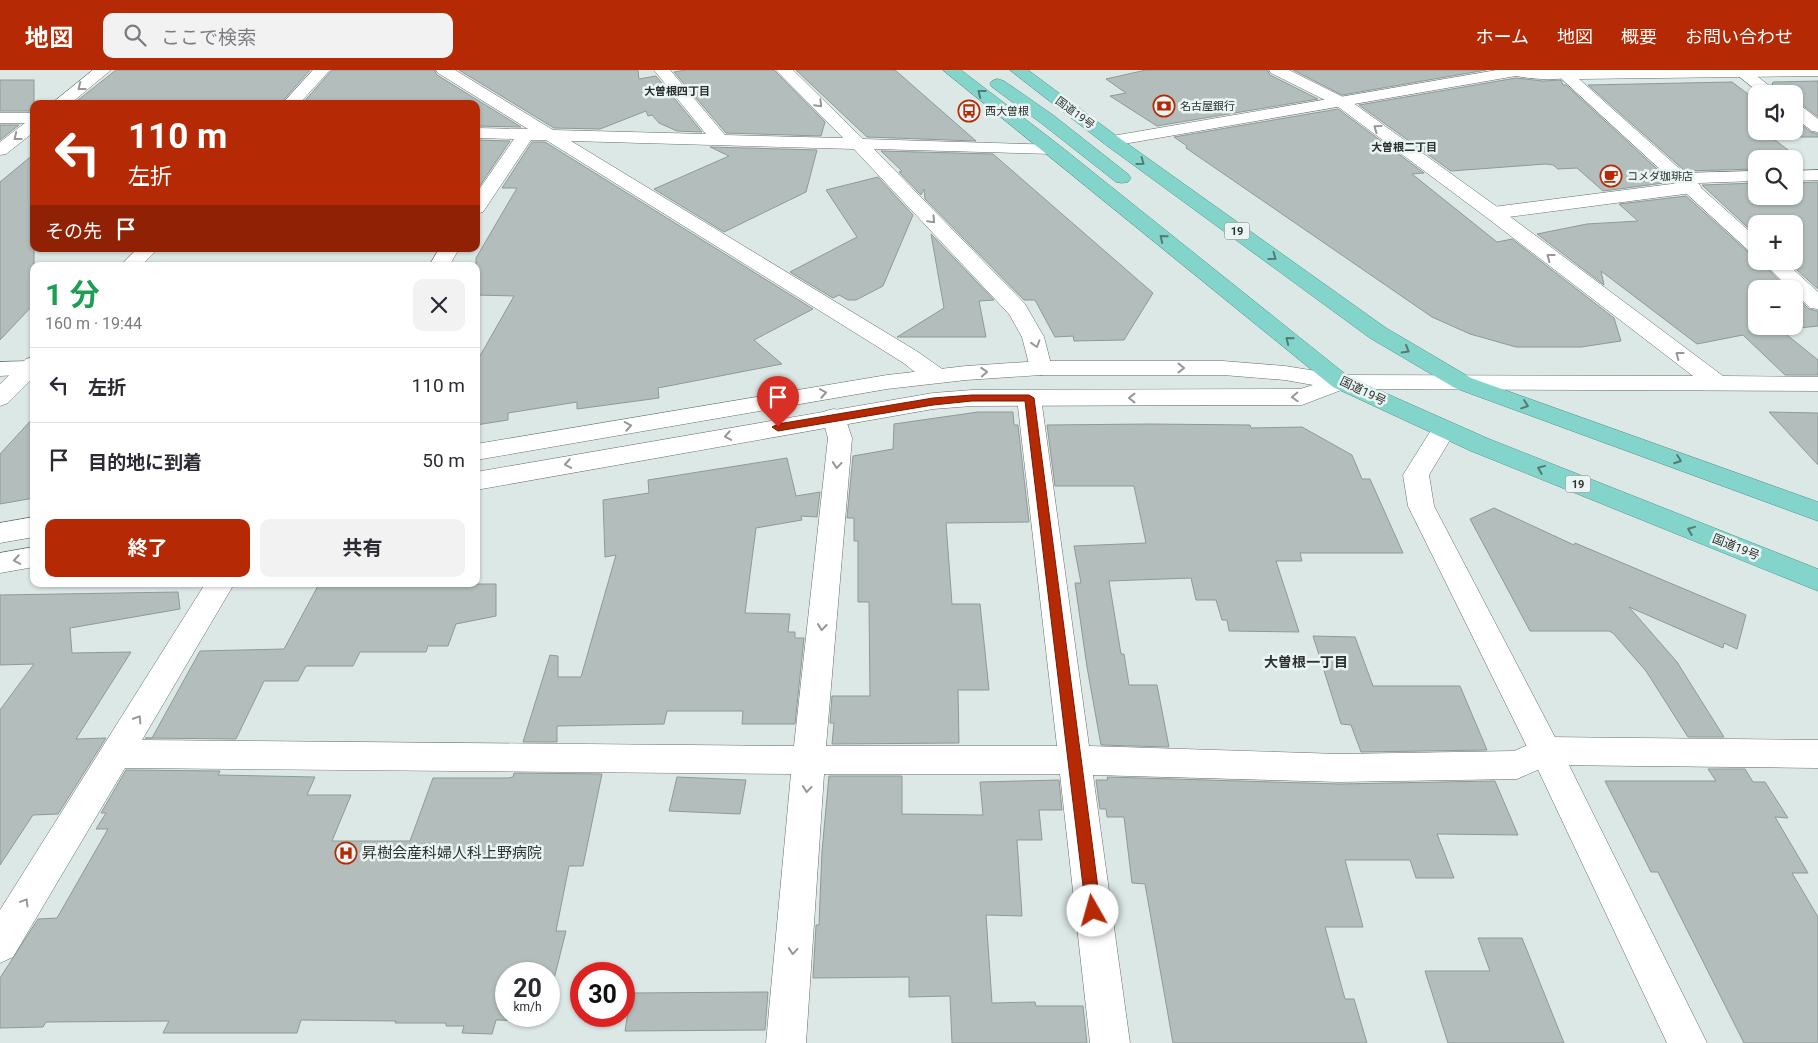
<!DOCTYPE html>
<html lang="ja">
<head>
<meta charset="utf-8">
<style>
	:root { --surface:#fff; --page:#f2f2f3; --text:#2b2b33; --muted:#7c7c81; --line:#e1e1e2; --accent:#b52a05 }
	body { margin:0; font-family:Roboto,"Noto Sans JP",sans-serif; background:var(--page); color:var(--text); height:100vh; display:flex; flex-direction:column; font-size:19px; white-space:nowrap }
	* { box-sizing:border-box; margin:0 }
	p { font-size:16px; color:var(--muted) }
	.icon { flex:none; width:28px; height:28px; fill:none; stroke:currentColor; stroke-width:2; stroke-linecap:round; stroke-linejoin:round }
	.map { position:relative; flex:1; overflow:hidden }
	.panel { position:absolute; left:30px; top:192px; width:450px; height:325px; display:flex; flex-direction:column; background:var(--surface); border-radius:10px; box-shadow:0 1px 4px #0004 }
	.panel>* { flex:none }
	.banner { position:absolute; left:30px; top:30px; width:450px; height:152px; border-radius:10px; box-shadow:0 1px 4px #0004; background:#b52a05; color:#fff; overflow:hidden }
	.controls { position:absolute; left:1748px; top:15px; display:grid; gap:10px }
	.controls a { display:grid; place-items:center; width:55px; height:55px; border-radius:10px; background:var(--surface); box-shadow:0 1px 4px #0004; font-size:25px }
	.speed { position:absolute; left:495px; top:892px; display:flex; gap:10px; font-size:25px; font-weight:700; text-align:center }
	.speed>* { display:grid; place-content:center; width:65px; height:65px; border-radius:50%; background:var(--surface); box-shadow:0 1px 4px #0004; line-height:1 }
	.speed small { font-size:12px; font-weight:400 }
	.speed .limit { border:8px solid #d22; background:#fff; color:#111 }
	.pin { position:absolute; display:grid; place-items:center; width:42px; height:42px; color:#fff; margin:-51px -21px; border-radius:50% 50% 50% 0; rotate:-45deg; box-shadow:0 0 5px #0007 }
	.pin .icon { rotate:45deg }
	.me { position:absolute; width:55px; margin:-28px; rotate:353deg; stroke-linejoin:round; filter:drop-shadow(0 0 4px #0008) }
	.turn { display:flex; align-items:center; gap:18px; height:105px; padding:0 15px; font-size:22px }
	.turn .icon { width:65px; height:65px; stroke-width:2.5 }
	.turn b { display:block; font-size:35px; line-height:42px }
	.then { display:flex; align-items:center; height:48px; padding:0 15px; background:#0003; gap:10px; font-size:19px }
	.round { display:grid; place-items:center; flex:none; width:52px; height:52px; border-radius:10px; background:var(--page) }
	.overview { display:flex; align-items:center; justify-content:space-between; height:85px; padding:0 15px }
	h1 { font-size:30px; font-weight:700; line-height:38px; color:#1e9e55 }
	.primary-button { display:flex; gap:10px; margin-top:auto; padding:10px 15px }
	.primary-button a { flex:1; height:58px; border-radius:10px; background:var(--accent); color:#fff; font-size:20px; font-weight:700; line-height:58px; text-align:center }
	.primary-button a+a { background:var(--page); color:var(--text) }
	ul { padding:0; list-style:none }
	li { display:flex; align-items:center; gap:15px; height:75px; padding:0 15px; border-top:1px solid var(--line) }
	li div { flex:1 }
	li b { display:block; font-size:19px }
	li em { font-style:normal }
	header { display:flex; align-items:center; gap:30px; box-sizing:border-box; height:70px; padding:0 25px; background:var(--accent); color:#fff }
	header strong { font-size:24px }
	nav { display:flex; gap:28px; margin-inline-start:auto; font-size:18px }
	.search { width:350px; height:45px; background:var(--page); display:flex; align-items:center; gap:12px; box-sizing:border-box; padding:0 18px; border-radius:10px; color:var(--muted); font-size:19px }
	.map>svg:first-child { display:block }
	.building { fill:#b3bebc; stroke:#8f9a98 }
	.lines { fill:none; stroke-linecap:round; stroke-linejoin:round }
	.minor-casing { stroke:#646e6c; stroke-width:1 }
	.tertiary-casing { stroke:#646e6c; stroke-width:1 }
	.trunk-casing { stroke:#50948b; stroke-width:1 }
	.minor { fill:#fff; fill-rule:evenodd }
	.tertiary { fill:#fff; fill-rule:evenodd }
	.trunk { fill:#83d4ca; fill-rule:evenodd }
	.oneway { stroke:#969898 }
	.oneway2 { stroke:#537a75 }
	.route { fill:#b52a05; stroke:#761b03 }
	.labels { text-anchor:middle; dominant-baseline:central; stroke-width:5; stroke-linejoin:round; paint-order:stroke }
	.far-neighbourhood-label { font-size:11px; font-weight:bold; fill:#2c3130; stroke:#eaf5f3 }
	.far-poi-label { font-size:11px; fill:#2c3130; stroke:#eaf5f3; text-anchor:start }
	.far-street-label { font-size:11px; fill:#2c3130; stroke:#eaf5f3 }
	.shield { fill:#eaf5f3; stroke:#656c6a; stroke-width:1 }
	.shield-label { font-size:11px; font-weight:bold; fill:#2c3130 }
	.street-label { font-size:12px; fill:#2c3130; stroke:#eaf5f3 }
	.neighbourhood-label { font-size:14px; font-weight:bold; fill:#2c3130; stroke:#eaf5f3 }
	.near-poi-label { font-size:15px; fill:#2c3130; stroke:#eaf5f3; text-anchor:start }
</style>
</head>
<body>
<header>
<strong>地図</strong>
<div class="search"><svg class="icon" aria-label="search" viewBox="0 0 24 24"><circle cx="10" cy="10" r="6"/><path d="M15 15l6 6"/></svg>ここで検索</div>
<nav><a>ホーム</a><a>地図</a><a>概要</a><a>お問い合わせ</a></nav>
</header>
<div class="map">
<svg width="1818" height="973" viewBox="0 0 1818 973">
	<rect width="100%" height="100%" fill="#dce8e6"/>
	<g class="building">
		<path d="M116 0H310L280 34H73Z"/>
		<path d="M332 0H434L437 5 521 57 476 56V34H302Z"/>
		<path d="M459 0H638L639 9 656 6 702 62 677 61 659 53 652 45 648 46 646 41 600 59 554 58Z"/>
		<path d="M686 0H774L825 52 821 66 726 63 674 2Z"/>
		<path d="M796 0H895L976 71 867 67Z"/>
		<path d="M1146 0H1267L1270 5 1318 29 1157 56 1110 26 1126 23 1106 9Z"/>
		<path d="M1293 0H1486L1342 25Z"/>
		<path d="M1516 8 1543 11 1561 10 1563 15H1566L1671 112 1603 121 1577 98 1558 99 1553 95 1546 94 1451 101 1359 35Z"/>
		<rect x="0" y="10" width="34" height="31"/>
		<path d="M1818 11V47L1801 34 1794 32V24H1782L1772 15 1773 12Z"/>
		<path d="M1732 12 1756 30V61H1794V49L1811 62 1818 64V67H1771L1796 86H1791L1794 89H1756V99L1685 101 1588 15Z"/>
		<path d="M1338 39 1424 103 1412 104 1497 172 1512 169 1614 248 1621 271 1581 277H1516L1470 264 1432 247 1186 78 1187 76 1174 67Z"/>
		<path d="M0 55H19L0 70Z"/>
		<path d="M476 70 510 71 479 117H476Z"/>
		<path d="M532 72H545L813 239 754 270 782 294 658 318 659 328 577 339V332L508 343V350L476 355V293L514 226 476 225V188L517 118H502Z"/>
		<path d="M710 77 817 80 806 122 724 162 654 119 729 86Z"/>
		<path d="M881 81 993 84 1153 223 1124 270 1074 271 1073 266 1055 267 1035 230H1024L925 129 924 119 921 125 899 102 902 101Z"/>
		<path d="M34 84V234L0 270V112Z"/>
		<path d="M878 107 913 145 883 216 856 230H848L839 225 833 228 790 202 857 167 826 120Z"/>
		<path d="M1818 112V219L1787 191H1794V154H1756V165L1702 115 1756 113V126H1794V113Z"/>
		<path d="M1686 126 1748 182 1756 185V191H1760L1787 219H1756V256H1794V224L1809 239 1818 241V256L1781 260 1818 290V305H1785L1743 265 1697 274 1601 201 1604 215 1537 164 1587 154 1638 151 1619 134Z"/>
		<path d="M931 164 994 230 979 231 986 267H897L944 238Z"/>
		<path d="M978 342H1013L1014 355H1018L1029 452 946 453 952 534H980L989 620H958L959 673 832 674 834 653H830L832 626H870L869 532H858V471H854V448H847L853 386 893 379 894 354Z"/>
		<path d="M1769 342 1818 343V395Z"/>
		<path d="M34 347V428L0 434V384Z"/>
		<path d="M1150 354 1250 355 1251 358 1302 357 1352 385 1362 409H1370L1403 483H1300L1302 491H1276L1299 562 1229 561 1227 550H1222L1216 530H1196L1191 508 1109 511 1121 584H1124L1129 615H1157L1169 677 1101 675 1087 597 1075 513H1081L1074 476 1146 473 1134 416H1055L1047 355Z"/>
		<path d="M787 388 796 426 820 422 817 447 801 446 802 450 756 458 745 543 790 544 788 562H795V568H804L795 654H742L743 641H667L664 654 557 656V672H523L550 585 558 586V607H581L616 485 605 487 603 430 649 423 648 410Z"/>
		<path d="M1494 438 1574 475 1575 473 1746 545 1737 579 1724 573 1723 578 1629 537 1677 592 1724 667H1688L1646 601 1613 563 1609 561H1530L1470 449Z"/>
		<path d="M319 514H496V546L456 554 448 576H428L426 582H360L353 596H306L298 611H264L236 669 145 668H152L200 581 284 579Z"/>
		<path d="M178 522 180 539 70 558 72 583 131 582 76 669 106 668 58 744 33 745 0 795V640L34 594 0 595V525Z"/>
		<path d="M1313 566 1355 567 1373 616H1460L1487 680 1361 682 1351 655 1341 654Z"/>
		<path d="M1708 699H1745L1753 712H1765L1788 748 1775 747 1808 803H1792L1818 847V973H1744L1658 802H1651L1605 711H1716Z"/>
		<path d="M126 700 220 701 218 705 315 707 307 725H351L332 771H410L433 708H508L513 707 514 703 602 704 583 796H569L556 861H566L552 917H549V904H506V946H539L538 951 496 950 492 964 462 963 464 956H446V953H395L396 951 301 950 297 963H163L169 951 46 952 43 957 0 958V908L38 849 57 848 108 759H96L106 743H101Z"/>
		<path d="M829 706H902V744L983 745 980 712 1059 710 1062 740H1039L1042 770H1017L1022 846 986 845 992 933 1035 932 1036 936H1083L1087 973H952L950 926 909 927V907L813 908 816 855H819L822 781Z"/>
		<path d="M677 707 746 710 740 744 669 741Z"/>
		<path d="M1107 707 1339 714 1495 711 1518 765 1437 764 1454 808H1416L1410 790H1345L1363 857H1325L1345 929H1354L1367 973H1173L1145 814 1132 813 1124 747H1107L1106 739H1100L1096 710H1108Z"/>
		<path d="M1478 868H1522L1564 973H1448L1425 901H1490Z"/>
		<path d="M768 922 765 960 625 961 631 923Z"/>
	</g>
	<g class="lines">
		<g class="minor-casing">
			<g id="minor">
				<path d="M93 0H111L70 34H51Z"/>
				<path d="M436 0H455L553 60 706 64 654 0H670L725 65 843 68 776 0H793L863 69 1059 75 1062 79 1059 83 1053 84 874 79 1025 234 1044 267 1052 298 1049 303 1041 305 1033 303 1030 298 1022 267 1009 244 854 79 571 71 918 282 945 301 949 306 945 311C928 316 915 301 902 292L546 70H531L483 142 476 144V124L514 69 476 68V58L528 59 438 3Z"/>
				<path d="M1497 0H1567L1572 4 1570 7C1553 11 1532 9 1516 6L1112 76 1106 75 1103 71 1106 67 1112 66Z"/>
				<path d="M1731 0H1749L1780 24H1761Z"/>
				<path d="M1794 34 1800 35 1818 49V62L1812 61 1794 47Z"/>
				<path d="M0 43H34V62L6 84 0 85V72L25 53H0Z"/>
				<path d="M1818 100V110L1794 111V101Z"/>
				<path d="M1756 101V111L1698 113 1701 117 1699 121 1692 123 1493 149 1486 147 1483 143 1486 139 1493 137 1679 113 1675 112 1672 108 1675 104 1681 103Z"/>
				<path d="M439 179H459L449 196H429Z"/>
				<path d="M30 291 34 292V304L0 306V292Z"/>
				<path d="M1029 320 1037 323 1041 328 1089 676 1339 684 1514 681 1546 667 1818 670V698L1549 695 1517 709 1339 712 1093 705 1130 973H1090L1060 704H824L806 973H766L791 704 125 698 13 887 0 893V840L205 514H234L142 670 794 676 828 368 822 347 825 341 834 339 843 341 852 368 826 676H1057L1017 328 1021 323Z"/>
			</g>
		</g>
		<g class="tertiary-casing">
			<g id="tertiary">
				<path d="M313 0H330L299 34H282Z"/>
				<path d="M1269 0H1289L1349 30 1500 139 1723 306 1818 307V321L1344 319 1302 335 972 336 933 339 476 420V402L933 323 972 320 1300 319 1313 315 1285 310 1223 305H1041L966 310 887 319 476 390V374L887 305 966 296 1041 291H1223L1285 296 1341 305 1693 306 1486 147 1337 36 1271 3Z"/>
				<path d="M1552 0H1818V6L1579 9 1756 167V183L1749 181Z"/>
				<path d="M137 179H158L141 196H120Z"/>
				<path d="M1762 191H1784L1818 222V239L1810 238 1794 222V219H1790Z"/>
				<path d="M34 287V307L8 333 0 336V314L26 289Z"/>
				<path d="M1444 352 1453 354 1456 360 1429 405 1434 436 1557 671 1707 973H1667L1533 689 1408 436 1403 405 1435 354Z"/>
				<path d="M34 447V467L0 473V453Z"/>
				<path d="M34 477V497L0 503V483Z"/>
			</g>
		</g>
		<g class="trunk-casing">
			<g id="trunk">
				<path d="M943 0H961L1059 75 1349 307 1489 369 1818 499V521L1471 381 1333 317Z"/>
				<path d="M1010 0H1028L1118 67 1386 258 1471 308 1818 432V451L1455 318 1370 268 1106 75Z"/>
				<path d="M998 9 1004 11 1053 45 1128 104 1131 108 1128 112 1122 113 1116 112 1041 53 992 17 990 14 992 11Z"/>
			</g>
		</g>
		<use href="#minor" class="minor"/>
		<use href="#tertiary" class="tertiary"/>
		<use href="#trunk" class="trunk"/>
	</g>
	<defs><path id="oneway-chevron" d="M-2-3.5L2.5 0L-2 3.5" fill="none" stroke-width="1.6" stroke-linecap="round" stroke-linejoin="round" transform="scale(1.25)"/></defs>
	<g class="oneway">
		<use href="#oneway-chevron" transform="translate(81 17) rotate(142)"/>
		<use href="#oneway-chevron" transform="translate(819 34) rotate(45)"/>
		<use href="#oneway-chevron" transform="translate(1377 58) rotate(-144)"/>
		<use href="#oneway-chevron" transform="translate(17 67) rotate(142)"/>
		<use href="#oneway-chevron" transform="translate(932 150) rotate(46)"/>
		<use href="#oneway-chevron" transform="translate(1550 187) rotate(-143)"/>
		<use href="#oneway-chevron" transform="translate(1036 274) rotate(73)"/>
		<use href="#oneway-chevron" transform="translate(1679 285) rotate(-143)"/>
		<use href="#oneway-chevron" transform="translate(1181 298)"/>
		<use href="#oneway-chevron" transform="translate(984 302) rotate(-4)"/>
		<use href="#oneway-chevron" transform="translate(823 323) rotate(-10)"/>
		<use href="#oneway-chevron" transform="translate(1295 327) rotate(177)"/>
		<use href="#oneway-chevron" transform="translate(1132 328) rotate(-180)"/>
		<use href="#oneway-chevron" transform="translate(628 356) rotate(-10)"/>
		<use href="#oneway-chevron" transform="translate(728 366) rotate(170)"/>
		<use href="#oneway-chevron" transform="translate(568 394) rotate(170)"/>
		<use href="#oneway-chevron" transform="translate(837 395) rotate(95)"/>
		<use href="#oneway-chevron" transform="translate(17 490) rotate(170)"/>
		<use href="#oneway-chevron" transform="translate(822 557) rotate(96)"/>
		<use href="#oneway-chevron" transform="translate(138 649) rotate(-58)"/>
		<use href="#oneway-chevron" transform="translate(807 719) rotate(95)"/>
		<use href="#oneway-chevron" transform="translate(25 832) rotate(-59)"/>
		<use href="#oneway-chevron" transform="translate(793 881) rotate(95)"/>
	</g>
	<g class="oneway2">
		<use href="#oneway-chevron" transform="translate(981 23) rotate(-142)"/>
		<use href="#oneway-chevron" transform="translate(1141 92) rotate(36)"/>
		<use href="#oneway-chevron" transform="translate(1163 168) rotate(-141)"/>
		<use href="#oneway-chevron" transform="translate(1273 187) rotate(36)"/>
		<use href="#oneway-chevron" transform="translate(1289 270) rotate(-141)"/>
		<use href="#oneway-chevron" transform="translate(1406 280) rotate(30)"/>
		<use href="#oneway-chevron" transform="translate(1525 335) rotate(19)"/>
		<use href="#oneway-chevron" transform="translate(1678 390) rotate(20)"/>
		<use href="#oneway-chevron" transform="translate(1541 399) rotate(-158)"/>
		<use href="#oneway-chevron" transform="translate(1691 460) rotate(-158)"/>
	</g>
	<path class="route" d="M972 325H1029L1034 328 1101 841 1099 846 1093 848 1088 846 1086 841 1025 331H972L933 335 778 361 772 357 778 354 933 328Z"/>
	<defs>
		<g id="bank-ring" transform="scale(1.125)"><circle r="9.5" fill="#eaf5f3" stroke="#b52a05" stroke-width="1.5"/><path d="M-6-4H6V4H-6ZM0-2.3a2.3 2.3 0 1 0 0 4.6a2.3 2.3 0 1 0 0-4.6Z" fill="#b52a05"/></g>
		<g id="bus-ring" transform="scale(1.125)"><circle r="9.5" fill="#eaf5f3" stroke="#b52a05" stroke-width="1.5"/><path d="M-5-6H5V4H4V6H2V4H-2V6H-4V4H-5ZM-3.5-4V0h7V-4ZM-3.5 1.2v1.5H-2V1.2ZM2 1.2v1.5H3.5V1.2Z" fill="#b52a05"/></g>
		<g id="cafe-ring" transform="scale(1.125)"><circle r="9.5" fill="#eaf5f3" stroke="#b52a05" stroke-width="1.5"/><path d="M-5.5-4.5H6V0H3Q3 3.5 0 3.5H-2.5Q-5.5 3.5-5.5 0ZM3-3.2v2h1.7v-2ZM-6 4.5H4V6H-6Z" fill="#b52a05"/></g>
		<g id="hospital-ring" transform="scale(1.125)"><circle r="9.5" fill="#eaf5f3" stroke="#b52a05" stroke-width="1.5"/><path d="M-5-5h3v3.5h4V-5h3V5h-3V1.5h-4V5h-3Z" fill="#b52a05"/></g>
	</defs>
	<g fill-rule="evenodd">
		<use href="#bank-ring" x="1164" y="36"/>
		<use href="#bus-ring" x="969" y="41"/>
		<use href="#cafe-ring" x="1611" y="106"/>
		<use href="#hospital-ring" x="346" y="783"/>
	</g>
	<g class="labels">
		<g class="far-neighbourhood-label">
			<text x="677" y="21">大曽根四丁目</text>
			<text x="1404" y="77">大曽根二丁目</text>
		</g>
		<g class="far-poi-label">
			<text x="1180" y="36">名古屋銀行</text>
			<text x="985" y="41">西大曽根</text>
			<text x="1627" y="106">コメダ珈琲店</text>
		</g>
		<g class="far-street-label">
			<text transform="translate(1075 43) rotate(37)">国道19号</text>
		</g>
		<g class="shield">
			<rect x="1224.5" y="152.5" width="25" height="17" rx="4"/>
			<rect x="1565.5" y="405.5" width="25" height="17" rx="4"/>
		</g>
		<g class="shield-label">
			<text x="1237" y="161">19</text>
			<text x="1578" y="414">19</text>
		</g>
		<g class="street-label">
			<text transform="translate(1363 321) rotate(26)">国道19号</text>
			<text transform="translate(1736 477) rotate(22)">国道19号</text>
		</g>
		<g class="neighbourhood-label">
			<text x="1306" y="592">大曽根一丁目</text>
		</g>
		<g class="near-poi-label">
			<text x="362" y="783">昇樹会産科婦人科上野病院</text>
		</g>
	</g>
</svg>
<div class="controls">
<a><svg class="icon" aria-label="sound" viewBox="0 0 24 24"><path d="M4 9h4l5-4v14l-5-4H4zM17 9q2 3 0 6"/></svg></a>
<a><svg class="icon" aria-label="search" viewBox="0 0 24 24"><circle cx="10" cy="10" r="6"/><path d="M15 15l6 6"/></svg></a>
<a>+</a>
<a>−</a>
</div>
<div class="speed"><div>20<small>km/h</small></div><div class="limit">30</div></div>
<div class="pin" style="left:778px;top:357px;background:#d93025"><svg class="icon" aria-label="arrive" viewBox="0 0 24 24"><path d="M6 21V4h12l-3 4 3 4H6"/></svg></div>
<svg class="me" style="left:1093px;top:841px" viewBox="-20 -20 40 40"><circle r="19" fill="#fff"/><path d="M0-13L10 11 0 6-10 11z" fill="#b52a05"/></svg>
<div class="banner">
<div class="turn"><svg class="icon" aria-label="left" viewBox="0 0 24 24"><path d="M17 20v-9H6M10 6l-5 5 5 5"/></svg><div><b>110 m</b>左折</div></div>
<div class="then">その先<svg class="icon" aria-label="arrive" viewBox="0 0 24 24"><path d="M6 21V4h12l-3 4 3 4H6"/></svg></div>
</div>
<section class="panel">
<div class="overview"><div><h1>1 分</h1><p>160 m · 19:44</p></div><a class="round"><svg class="icon" aria-label="close" viewBox="0 0 24 24"><path d="M6 6l12 12M18 6L6 18"/></svg></a></div>
<ul>
<li><svg class="icon" aria-label="left" viewBox="0 0 24 24"><path d="M17 20v-9H6M10 6l-5 5 5 5"/></svg><div><b>左折</b></div><em>110 m</em></li>
<li><svg class="icon" aria-label="arrive" viewBox="0 0 24 24"><path d="M6 21V4h12l-3 4 3 4H6"/></svg><div><b>目的地に到着</b></div><em>50 m</em></li>
</ul>
<div class="primary-button"><a>終了</a><a>共有</a></div>
</section>
</div>
</body>
</html>
